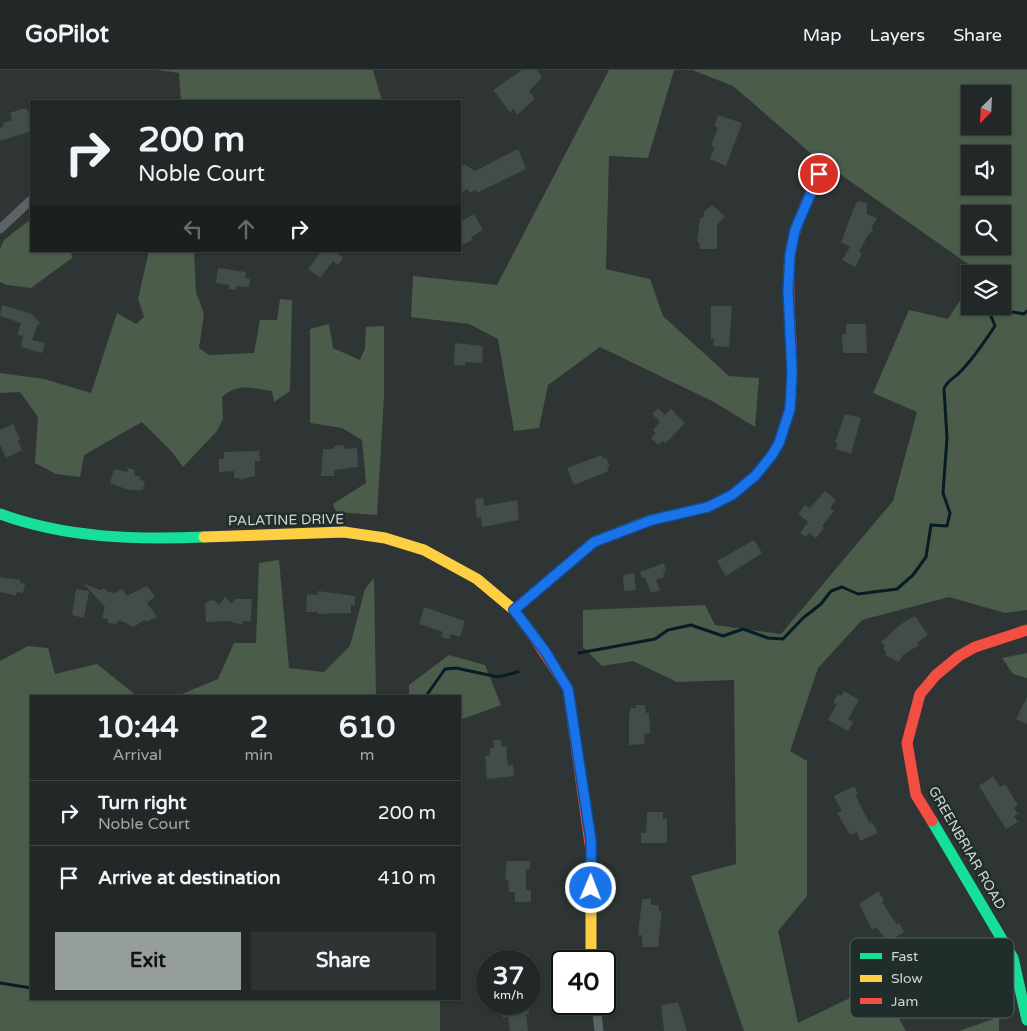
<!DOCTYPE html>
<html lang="en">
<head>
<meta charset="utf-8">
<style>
	:root { --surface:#222827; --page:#2e3433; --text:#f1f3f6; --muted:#a2a6a7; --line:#3f4444; --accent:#969e9c }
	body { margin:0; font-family:"Varela Round",sans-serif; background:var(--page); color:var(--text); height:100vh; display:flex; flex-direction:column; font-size:19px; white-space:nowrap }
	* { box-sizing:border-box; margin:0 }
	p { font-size:16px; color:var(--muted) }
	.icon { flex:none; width:28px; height:28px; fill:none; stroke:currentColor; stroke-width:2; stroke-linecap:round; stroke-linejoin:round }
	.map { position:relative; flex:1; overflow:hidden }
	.side { position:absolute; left:30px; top:625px; width:431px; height:305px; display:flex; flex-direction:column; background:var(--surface); border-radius:0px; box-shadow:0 1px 4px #0004,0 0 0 1px var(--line) }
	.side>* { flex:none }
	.top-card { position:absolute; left:30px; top:30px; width:431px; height:152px; border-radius:0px; box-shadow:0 1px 4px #0004,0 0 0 1px var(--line); background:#222827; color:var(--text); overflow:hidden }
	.needle { width:32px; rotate:204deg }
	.buttons { position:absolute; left:961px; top:15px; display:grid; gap:10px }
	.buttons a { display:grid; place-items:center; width:50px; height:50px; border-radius:0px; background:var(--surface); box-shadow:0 1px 4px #0004,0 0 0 1px var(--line); font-size:25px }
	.speed { position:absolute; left:476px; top:880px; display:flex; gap:10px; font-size:25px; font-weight:700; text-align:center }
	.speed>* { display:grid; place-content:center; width:65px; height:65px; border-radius:50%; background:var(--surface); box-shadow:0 1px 4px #0004,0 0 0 1px var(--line); line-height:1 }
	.speed small { font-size:12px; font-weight:400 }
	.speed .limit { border:2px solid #111; border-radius:8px; background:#fff; color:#111 }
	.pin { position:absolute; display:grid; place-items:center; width:42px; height:42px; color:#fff; margin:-21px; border:2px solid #fff; border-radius:50%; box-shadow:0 1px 5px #0007 }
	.me { position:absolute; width:55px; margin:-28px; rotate:1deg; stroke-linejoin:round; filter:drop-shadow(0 0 4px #0008) }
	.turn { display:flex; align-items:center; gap:18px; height:105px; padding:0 25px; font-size:22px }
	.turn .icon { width:65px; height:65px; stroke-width:2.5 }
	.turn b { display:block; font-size:35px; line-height:42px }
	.lanes { display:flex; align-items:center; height:48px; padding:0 25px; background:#0003; justify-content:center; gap:25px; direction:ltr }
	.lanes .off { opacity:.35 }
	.eta { display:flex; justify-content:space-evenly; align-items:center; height:85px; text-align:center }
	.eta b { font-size:30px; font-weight:700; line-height:35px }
	.primary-button { display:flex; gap:10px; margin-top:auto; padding:10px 25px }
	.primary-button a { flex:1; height:58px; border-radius:0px; background:var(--accent); color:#111; font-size:20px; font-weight:700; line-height:58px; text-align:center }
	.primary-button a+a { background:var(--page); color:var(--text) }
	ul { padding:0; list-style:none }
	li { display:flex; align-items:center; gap:15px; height:65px; padding:0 25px; border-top:1px solid var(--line) }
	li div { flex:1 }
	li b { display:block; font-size:19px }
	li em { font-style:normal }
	header { display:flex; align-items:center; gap:30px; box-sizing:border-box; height:70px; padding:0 25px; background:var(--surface); border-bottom:1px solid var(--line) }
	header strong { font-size:24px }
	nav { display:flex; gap:28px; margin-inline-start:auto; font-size:18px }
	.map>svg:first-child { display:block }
	.green { fill:#4b5c4a; fill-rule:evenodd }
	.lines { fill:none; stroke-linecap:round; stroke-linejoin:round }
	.stream { stroke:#061d25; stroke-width:3 }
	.building { fill:#424c48 }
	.street { stroke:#5c6364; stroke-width:9 }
	.fast { stroke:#16e098; stroke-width:11 }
	.slow { stroke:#ffcf43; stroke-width:11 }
	.jam { stroke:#f24e42; stroke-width:11 }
	.route-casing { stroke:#114b97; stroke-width:12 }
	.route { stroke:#1a73e8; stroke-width:9 }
	.labels { text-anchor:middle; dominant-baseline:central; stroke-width:5; stroke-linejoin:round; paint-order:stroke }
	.street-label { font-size:14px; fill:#ced6d4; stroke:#212d2b }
	.key { fill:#212d2b; stroke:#55605e; stroke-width:1 }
	.key-label { font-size:14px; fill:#ced6d4 }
</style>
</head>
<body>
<header>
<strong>GoPilot</strong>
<nav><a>Map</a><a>Layers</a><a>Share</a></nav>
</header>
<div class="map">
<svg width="1027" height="961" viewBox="0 0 1027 961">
	<rect width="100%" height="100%" fill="#2e3534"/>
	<g class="green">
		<path d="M158 0H373L382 31H181L179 3Z"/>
		<path d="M609 0H674L648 88 609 86 606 199 650 209 663 246 729 306 759 308 755 357 714 332 600 277 548 315 539 358 514 361 498 269 469 254 411 247 413 206 497 215Z"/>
		<path d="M692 0H1027V540L1005 543 949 527 862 550 818 598 790 681 807 691V826L778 861 798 953 879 914 906 961H744L691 806 736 794 734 610 677 612 633 591 602 596 583 577V540L705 535 715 555 781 564 893 431 917 342 873 323 909 240 948 249 970 215V236H1002V204H977L978 201 837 102 816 84 815 87 733 16ZM970 24H1002V56H970ZM970 84H1002V116H970ZM970 144H1002V176H970Z"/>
		<path d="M31 149V181H71L72 188 31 218 7 215 0 212V179L4 170Z"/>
		<path d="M149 181H194L196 222 204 244 199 278 209 285 254 283 260 250H277L280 229 292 230 290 321 274 332 272 321C252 318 238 313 222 327L223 349 217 361 183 397 172 382 142 352 84 385 80 407 56 404 35 393 38 347 20 322 0 323V303L44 309 91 323 117 243 136 254 144 247 138 229Z"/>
		<path d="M329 254 333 278 360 290 365 278 366 257 384 256V326L377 445 336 442 333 434 366 413 362 370 342 358 310 353V259Z"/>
		<path d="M279 490 289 598 324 602 350 576 365 519 374 508 376 626H177L218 609 234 573H256L259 493Z"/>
		<path d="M28 576 48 578 55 604 97 594 137 626H31V929H440V961H0V591Z"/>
		<path d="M1027 583V608L1013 604 1002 588Z"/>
		<path d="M449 585 485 595 501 635 460 650V626H409V615Z"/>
		<path d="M999 947V961H959Z"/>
	</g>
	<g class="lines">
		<g class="stream">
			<path d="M579 583 655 569 668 560 691 555 723 566 743 559 768 568 783 569 803 548 821 534 831 521 842 517 858 524 897 519 913 505 926 487 931 455 947 456 950 443 943 423 947 368 944 319C947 310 954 309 960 302 974 288 984 272 995 256L991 246 995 239 1024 244 1027 241"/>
			<path d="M426 626 445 599 456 598 498 607 518 602"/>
			<path d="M0 913 31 918"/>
		</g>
	</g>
	<g class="building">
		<path d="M522 0H537L542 7 529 21 535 29 517 45 514 39 510 42 493 20Z"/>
		<path d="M21 39H27L29 44 31 43V61L0 71V58L4 56 3 53 12 50 10 43Z"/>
		<path d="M718 45 742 53 726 96 710 89 715 77 711 75 718 58 714 56Z"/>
		<path d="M518 79 526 99 477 123 476 120 469 123 468 119 460 123V99L464 94 475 101Z"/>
		<path d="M860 131 867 133V144L877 148 872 157 873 161 868 165 859 182 862 183 855 197 842 190 850 177 841 172 856 133Z"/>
		<path d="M712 135 725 146 717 155V179H700L699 172H697L700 148H703L704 142Z"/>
		<path d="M474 144 483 160 471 167 473 170 460 176V152Z"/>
		<path d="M322 181H335L343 188 338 195 333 191 320 208 308 199Z"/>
		<path d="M218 198 246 202 245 208 250 209 249 217 237 216 236 220 229 219V215L216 213Z"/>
		<path d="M2 235 32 244 40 253 37 256 32 270 45 273 42 283 21 277 23 266 17 265 21 253 0 246Z"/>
		<path d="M711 236H732L729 277 713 276 714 269H711Z"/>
		<path d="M846 254H866L867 283H843L842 264H846Z"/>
		<path d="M455 273 483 276 482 293 465 292V296L454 295Z"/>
		<path d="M658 338 665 345 671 339 685 353 671 368 665 373 663 371 658 375 651 368 656 363 653 360 660 352 652 344Z"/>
		<path d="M845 344 861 348 851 384 836 379 838 373H835Z"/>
		<path d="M13 354 20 369 18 371 22 380 6 388 0 375V360Z"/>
		<path d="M344 375V379L357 378 358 397 334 400V406H321L323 379H334V376Z"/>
		<path d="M259 381 260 391H255V406L240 410V408H234V401L219 402V389H224V382Z"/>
		<path d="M602 385 603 389 606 387 610 396 607 397 609 401 574 415 567 398Z"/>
		<path d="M128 398 135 400 134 405 141 407 140 410 145 411 143 420H128L110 413 114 399 127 402Z"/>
		<path d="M825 421 836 430 830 438 834 441 822 456 824 458 816 468 809 463 806 467 800 463 808 452 798 444 805 435 810 438Z"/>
		<path d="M483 428 484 436 517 430 519 450 482 457 481 447 477 448 475 429Z"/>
		<path d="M754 470 762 483 726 506 717 491Z"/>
		<path d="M664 493 666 501 663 502 665 507 656 510 660 520 651 523 645 507 642 508 640 502Z"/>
		<path d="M634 503 636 520 624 521 623 505Z"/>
		<path d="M0 507 20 510V513L25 514 23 523 17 522 16 526 0 522Z"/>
		<path d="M83 513 100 520 104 518 108 522 115 523 122 519 127 526 147 516 155 526 147 533 157 547 146 552 144 550 134 557 119 550 116 554 108 553V549L102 548 105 537Z"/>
		<path d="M76 519 89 521 84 548 72 545Z"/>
		<path d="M318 521 355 526V535H351V543L318 544V542H306L307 524 318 525Z"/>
		<path d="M225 527 232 534 235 529H252L251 551H243V554L233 553 232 551 206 552 205 534 208 531 214 530 219 535Z"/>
		<path d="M424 537 465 551 460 567 451 564 449 569 441 567 443 562 419 554Z"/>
		<path d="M915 546 928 565 917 573 919 575 903 585 899 592 885 585 886 582 883 578 885 576 881 572 901 554Z"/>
		<path d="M844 621 859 630 848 649 853 652 848 661 828 650 837 634 833 633 838 624 841 626Z"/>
		<path d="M1027 627V654L1016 649Z"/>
		<path d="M636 635H645L646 643H649L650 663 644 664 645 674 629 675V644L631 638H636Z"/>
		<path d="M493 670H501L502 677 506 676 508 696 513 695 514 706 487 709 485 686 490 685V678H494Z"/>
		<path d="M993 706 1000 717 1005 714 1018 735 1014 738 1018 744 1014 746 1018 752 1006 759 979 716Z"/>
		<path d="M854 716 858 724 855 725 870 754 872 752 878 763 860 771 857 762 850 765 837 743 842 741 834 726Z"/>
		<path d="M647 742H663V749H667V773H641V763H646Z"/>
		<path d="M507 791H530V799H526V820H531V832H515V822H509L508 810H505Z"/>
		<path d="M878 821 884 830 882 832 897 855 899 853 904 862 888 872 876 857 872 860 859 834Z"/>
		<path d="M642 829H651V835H659V841H662L658 877H642V865L638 866Z"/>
		<path d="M678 932 687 961H664L661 935Z"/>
		<path d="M508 934 528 935 529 944H526L528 961H510L508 947 503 948 502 937H508Z"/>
	</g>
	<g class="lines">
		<g class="street">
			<path d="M0 159 31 130"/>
			<path d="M596 934 599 961"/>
		</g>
		<g class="fast">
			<path d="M0 444C65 468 135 470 204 467"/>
			<path d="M514 540 594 472 651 450 708 437 732 425 755 406 772 385 779 373 790 339 791 324"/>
			<path d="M932 751 1013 888 1027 950"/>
		</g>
		<g class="slow">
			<path d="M204 467 344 462 385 468 424 480 477 509 514 540 532 564"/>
			<path d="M591 781V891"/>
		</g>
		<g class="jam">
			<path d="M791 324C795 278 785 232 790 186 793 157 808 131 819 104"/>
			<path d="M532 564 568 619 591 781"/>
			<path d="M932 751 916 725 907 673 920 624 936 605 959 586 975 577 1027 560"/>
		</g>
	</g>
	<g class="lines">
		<g class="route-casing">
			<path id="route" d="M591 818V770L568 619 545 581 514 540 594 472 652 450 708 437 732 425 755 406 772 385 779 373 790 339 792 303 788 220 790 185 795 160 819 104"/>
		</g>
		<use href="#route" class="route"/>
	</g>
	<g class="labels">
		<g class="street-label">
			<text transform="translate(286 450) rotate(-1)">PALATINE DRIVE</text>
			<text transform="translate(967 778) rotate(60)">GREENBRIAR ROAD</text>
		</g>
	</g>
	<rect x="850" y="868" width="164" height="80" rx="8" class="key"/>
	<rect x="860" y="883" width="22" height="6" fill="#16e098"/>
	<rect x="860" y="905" width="22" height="7" fill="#ffcf43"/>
	<rect x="860" y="928" width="22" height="6" fill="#f24e42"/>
	<g class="key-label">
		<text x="891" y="891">Fast</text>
		<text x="891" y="913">Slow</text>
		<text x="891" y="936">Jam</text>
	</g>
</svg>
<div class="buttons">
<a><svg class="needle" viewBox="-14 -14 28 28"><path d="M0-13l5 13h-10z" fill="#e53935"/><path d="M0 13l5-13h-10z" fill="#a2a6a7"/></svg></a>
<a><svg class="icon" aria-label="sound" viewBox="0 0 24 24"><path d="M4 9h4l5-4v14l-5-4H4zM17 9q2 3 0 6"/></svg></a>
<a><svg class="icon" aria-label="search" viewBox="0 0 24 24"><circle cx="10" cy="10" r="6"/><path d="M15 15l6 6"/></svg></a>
<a><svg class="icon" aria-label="layers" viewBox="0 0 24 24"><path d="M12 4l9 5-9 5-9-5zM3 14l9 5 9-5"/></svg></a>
</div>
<div class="speed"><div>37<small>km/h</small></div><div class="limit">40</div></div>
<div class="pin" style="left:819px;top:104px;background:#d93025"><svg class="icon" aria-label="arrive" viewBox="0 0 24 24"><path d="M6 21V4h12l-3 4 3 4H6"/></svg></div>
<svg class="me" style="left:591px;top:818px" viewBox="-20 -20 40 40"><circle r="17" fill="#1a73e8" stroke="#fff" stroke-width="3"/><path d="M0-11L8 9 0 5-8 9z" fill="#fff"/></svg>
<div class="top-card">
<div class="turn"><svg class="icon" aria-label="right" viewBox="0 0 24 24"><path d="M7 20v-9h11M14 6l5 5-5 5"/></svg><div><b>200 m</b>Noble Court</div></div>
<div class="lanes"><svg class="icon off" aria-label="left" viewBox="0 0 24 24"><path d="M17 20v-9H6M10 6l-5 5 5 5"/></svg><svg class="icon off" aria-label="ahead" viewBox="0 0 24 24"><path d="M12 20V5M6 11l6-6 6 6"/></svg><svg class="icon" aria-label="right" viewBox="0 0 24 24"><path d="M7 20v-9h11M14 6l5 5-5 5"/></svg></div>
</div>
<section class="side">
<div class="eta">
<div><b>10:44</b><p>Arrival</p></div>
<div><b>2</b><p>min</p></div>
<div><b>610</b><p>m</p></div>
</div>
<ul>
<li><svg class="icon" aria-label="right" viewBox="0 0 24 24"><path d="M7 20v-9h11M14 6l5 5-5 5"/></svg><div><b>Turn right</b><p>Noble Court</p></div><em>200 m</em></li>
<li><svg class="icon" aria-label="arrive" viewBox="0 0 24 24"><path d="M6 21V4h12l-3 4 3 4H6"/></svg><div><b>Arrive at destination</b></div><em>410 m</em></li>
</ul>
<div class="primary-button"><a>Exit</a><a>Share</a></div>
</section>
</div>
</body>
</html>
